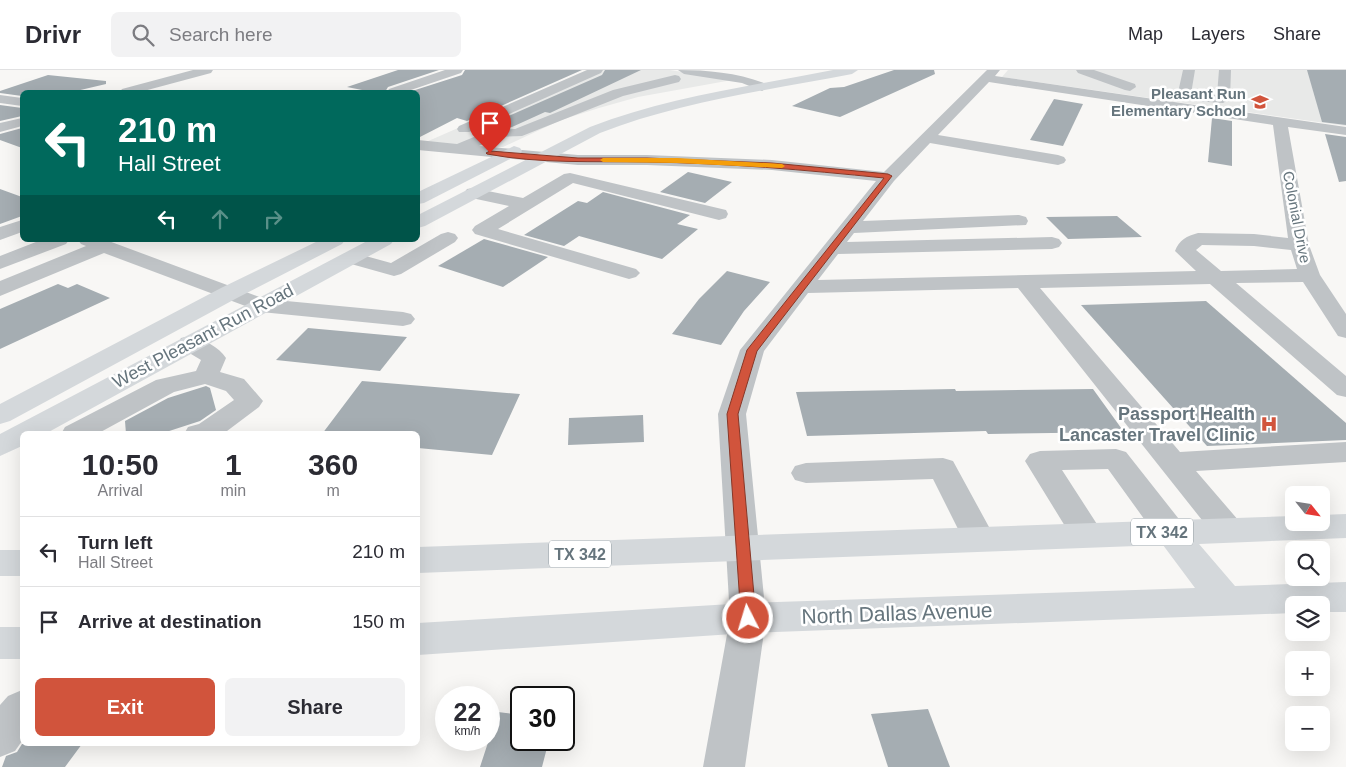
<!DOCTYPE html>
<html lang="en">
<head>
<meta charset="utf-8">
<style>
	:root { --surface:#fff; --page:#f2f2f3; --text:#2b2b33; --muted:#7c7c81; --line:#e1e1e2; --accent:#d1543c }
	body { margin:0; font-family:Helvetica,sans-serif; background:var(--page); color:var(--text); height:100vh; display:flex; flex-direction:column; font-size:19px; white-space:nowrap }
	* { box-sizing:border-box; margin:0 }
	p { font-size:16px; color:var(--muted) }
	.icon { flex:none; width:28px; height:28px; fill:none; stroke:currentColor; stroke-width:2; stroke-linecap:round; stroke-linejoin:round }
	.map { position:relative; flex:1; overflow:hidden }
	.drawer { position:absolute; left:20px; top:361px; width:400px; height:315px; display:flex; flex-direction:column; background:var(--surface); border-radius:8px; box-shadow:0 5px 20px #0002 }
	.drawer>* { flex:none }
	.banner { position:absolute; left:20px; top:20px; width:400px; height:152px; border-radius:8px; box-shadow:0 5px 20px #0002; background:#00695c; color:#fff; overflow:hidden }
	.needle { width:32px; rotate:120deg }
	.controls { position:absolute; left:1285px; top:416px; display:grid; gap:10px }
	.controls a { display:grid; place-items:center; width:45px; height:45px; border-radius:8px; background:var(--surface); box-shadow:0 5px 20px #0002; font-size:25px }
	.speed { position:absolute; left:435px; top:616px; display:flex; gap:10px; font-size:25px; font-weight:700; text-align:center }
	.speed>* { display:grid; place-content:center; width:65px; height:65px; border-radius:50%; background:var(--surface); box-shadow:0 5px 20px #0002; line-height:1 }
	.speed small { font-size:12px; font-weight:400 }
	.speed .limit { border:2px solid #111; border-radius:8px; background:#fff; color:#111 }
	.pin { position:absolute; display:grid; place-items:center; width:42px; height:42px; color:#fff; margin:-51px -21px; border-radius:50% 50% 50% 0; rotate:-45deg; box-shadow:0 0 5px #0007 }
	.pin .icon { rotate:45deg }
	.me { position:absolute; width:55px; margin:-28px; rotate:355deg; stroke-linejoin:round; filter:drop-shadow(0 0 4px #0008) }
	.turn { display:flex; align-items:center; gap:18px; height:105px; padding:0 15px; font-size:22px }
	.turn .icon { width:65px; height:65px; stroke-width:2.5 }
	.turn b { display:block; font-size:35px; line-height:42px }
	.lanes { display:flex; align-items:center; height:48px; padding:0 15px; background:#0003; justify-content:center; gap:25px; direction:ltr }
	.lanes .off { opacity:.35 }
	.eta { display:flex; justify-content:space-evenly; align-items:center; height:85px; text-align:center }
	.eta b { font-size:30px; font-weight:800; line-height:35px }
	.primary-button { display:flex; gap:10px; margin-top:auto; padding:10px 15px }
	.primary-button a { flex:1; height:58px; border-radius:8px; background:var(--accent); color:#fff; font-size:20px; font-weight:800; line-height:58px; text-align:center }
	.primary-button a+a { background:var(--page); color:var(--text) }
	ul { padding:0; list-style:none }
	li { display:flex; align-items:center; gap:15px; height:70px; padding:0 15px; border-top:1px solid var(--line) }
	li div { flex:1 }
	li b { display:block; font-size:19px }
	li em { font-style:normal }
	header { display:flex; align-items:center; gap:30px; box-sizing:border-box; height:70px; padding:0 25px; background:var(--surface); border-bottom:1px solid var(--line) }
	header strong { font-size:24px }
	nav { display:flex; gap:28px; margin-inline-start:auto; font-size:18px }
	.search { width:350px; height:45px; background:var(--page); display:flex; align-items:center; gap:12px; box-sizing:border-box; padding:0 18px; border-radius:8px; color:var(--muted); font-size:19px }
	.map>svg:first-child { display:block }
	.built { fill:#e8e9e8 }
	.building { fill:#a5adb2 }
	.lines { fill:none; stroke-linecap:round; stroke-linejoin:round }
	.minor { fill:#bfc3c6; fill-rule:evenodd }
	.major { fill:#d4d8db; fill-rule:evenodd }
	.route { fill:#d1543c; stroke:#883727 }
	.slow { fill:#f59e0b }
	.labels { text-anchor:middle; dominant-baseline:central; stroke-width:5; stroke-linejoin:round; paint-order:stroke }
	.far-poi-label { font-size:15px; font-weight:bold; fill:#66757d; stroke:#fff; text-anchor:end }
	.far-street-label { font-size:15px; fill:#66757d; stroke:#fff }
	.shield { fill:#fff; stroke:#949ea4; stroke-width:1 }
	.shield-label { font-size:16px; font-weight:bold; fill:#66757d }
	.street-label { font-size:18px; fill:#66757d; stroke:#fff }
	.poi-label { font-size:18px; font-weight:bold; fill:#66757d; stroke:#fff; text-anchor:end }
	.near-street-label { font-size:21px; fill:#66757d; stroke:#fff }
</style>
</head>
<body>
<header>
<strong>Drivr</strong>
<div class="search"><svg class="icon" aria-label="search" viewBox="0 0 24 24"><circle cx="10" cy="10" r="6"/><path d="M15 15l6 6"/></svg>Search here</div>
<nav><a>Map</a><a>Layers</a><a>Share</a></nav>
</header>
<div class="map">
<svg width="1346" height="697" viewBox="0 0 1346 697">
	<rect width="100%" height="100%" fill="#f8f7f5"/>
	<g class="built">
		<path d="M591 0H670L732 10 638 27 599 38 561 50 503 77 491 78 426 72Z"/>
		<path d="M1008 0H1346V56L1002 7Z"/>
	</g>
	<g class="building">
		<path d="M398 0H439L388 17 385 22H372L347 17Z"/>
		<path d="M465 0H582L467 51 457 48 418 68V22H409L462 5Z"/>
		<path d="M605 0H641L550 43 545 42 512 57 499 58 488 55 602 5Z"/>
		<path d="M894 0H934L935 4 840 47 792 36 830 18 844 17Z"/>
		<path d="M1307 0H1346V55L1322 52Z"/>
		<path d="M48 5 106 11V14L72 22H22V26L0 23V21Z"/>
		<path d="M1054 29 1083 34 1063 76 1030 70Z"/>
		<path d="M0 35 22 38V46L0 51Z"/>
		<path d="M1212 48 1232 51V96L1208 92Z"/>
		<path d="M22 58V78L0 70V64Z"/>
		<path d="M1325 64 1346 67V111L1339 112Z"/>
		<path d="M688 102 732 112 705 133 660 122Z"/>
		<path d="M0 119 22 127V146L0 154Z"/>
		<path d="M603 122 690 145 677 154 698 159 662 189 579 166 564 176 524 165 578 131 587 133Z"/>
		<path d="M1117 146 1142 167 1068 169 1046 147Z"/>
		<path d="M484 169 548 187 503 217 438 196Z"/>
		<path d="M727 201 770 212 744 241 721 275 672 264 699 229Z"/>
		<path d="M58 214 68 218 77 214 110 228 0 279V239Z"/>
		<path d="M1206 231 1346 353V370L1207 376 1081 235Z"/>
		<path d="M308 258 407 267 380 301 276 290Z"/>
		<path d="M362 311 520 324 492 385 418 378V364H322Z"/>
		<path d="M206 316 210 318 216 340 200 351 160 364H126L125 351 168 328Z"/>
		<path d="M955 319 956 321 1093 319 1124 362 988 364 986 361 807 366 796 322Z"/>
		<path d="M643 345 644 372 568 375 569 348Z"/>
		<path d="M928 639 950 697H888L871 644Z"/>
		<path d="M498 642 521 645V670H549L542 697H480Z"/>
		<path d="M22 674H82L65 697H2L6 686 17 682Z"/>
	</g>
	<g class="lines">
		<g class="minor">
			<path d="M193 0H213L211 3 140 22H120L122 19Z"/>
			<path d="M445 0H463L461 3 405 22H387L389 19Z"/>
			<path d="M587 0H603L601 3 469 62H459L457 59 459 56Z"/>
			<path d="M678 0C709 0 738 3 767 14L768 17 762 21 742 13 684 4Z"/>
			<path d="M987 0H1000L995 6 1346 57V65L1288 57 1309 175 1320 205 1346 244V268L1338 266 1303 212 1236 213 1346 306V327L1337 325 1210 214 1040 218 1180 382 1346 372V392L1196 401 1239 451 1244 460 1239 469 1228 472 1217 469 1018 218 808 223 764 281 746 344 766 548 745 697H703L730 548 718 344 740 280 876 111 772 100 647 95H578L418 80V70L457 74 491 60 515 59 613 20 675 5 679 6 681 9 679 12 623 26 522 66 498 67 479 76 578 85H647L772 90 884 102ZM989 12 1273 55 1288 168 1254 164 1198 163C1187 166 1179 170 1175 181L1196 201 818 210 838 184 1052 179 1059 177 1062 173 1059 169 1052 167 847 172 854 163 1026 155 1028 151 1026 147 1019 145 863 151 894 111 930 73 1058 95 1064 93 1066 90 1064 87 1058 85 938 65ZM1202 175 1254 176 1291 180 1297 199 1221 201 1196 180Z"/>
			<path d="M1076 0H1094L1135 14 1136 17 1130 21 1125 20 1078 3Z"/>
			<path d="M1183 0H1195L1191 24 1217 25 1219 0H1231L1230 29 1223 33 1179 30 1177 27Z"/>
			<path d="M0 25 22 28V36L0 33Z"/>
			<path d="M22 48V56L0 62V53Z"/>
			<path d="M570 103 726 140 728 144 726 148 719 150 573 113 498 159 636 199 640 203 636 207 629 209 475 164 472 160 475 156 509 136 467 127 464 123 467 119 473 118 523 128 564 104Z"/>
			<path d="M22 150V162L0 170V157Z"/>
			<path d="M448 162 455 164 458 168 455 172 401 204 394 206 344 192 341 188 344 184 351 182 391 193 441 164Z"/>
			<path d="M41 170H69L66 174 0 199V186Z"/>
			<path d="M78 170H106L265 229 403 242 411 244 415 249 411 254 403 256 261 242 104 183 0 226V211L86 176 81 174Z"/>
			<path d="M190 266C203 269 219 277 226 288L220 302 244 309 263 331 259 337 223 364H184L188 357 199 354 234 330 226 321 205 314 174 322 97 364H61L65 357 156 310 196 301 201 290 181 278 178 273 181 268Z"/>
			<path d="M1116 379 1126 382 1182 453 1187 462 1182 471 1171 474 1160 471 1108 399 1062 400 1104 465 1100 474 1088 477 1076 474 1025 391 1030 384 1040 381Z"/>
			<path d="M943 388 953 391 995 468 991 477 979 481 967 477 933 409 806 413 795 410 791 403 795 396 806 393Z"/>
			<path d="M22 620V671L15 681 0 687V635L8 626Z"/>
		</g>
		<g class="major">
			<path d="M833 0H858L852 4C768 20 680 32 600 63L425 156 418 158V145L590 57C668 27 751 16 833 0Z"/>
			<path d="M514 76 520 78 522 81 520 84 424 133 418 134V122Z"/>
			<path d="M320 170H345L342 174 237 228 10 351 0 354V334L221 218Z"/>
			<path d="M369 170H394L391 174 45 364H22V376L0 386V364Z"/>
			<path d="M1346 444V468L1199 474 1235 516 1346 512V542H1321V535H1294V543L748 563 418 585V553L748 533 1195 518 1163 475 418 503V477L1294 446V452H1321V445Z"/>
			<rect x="0" y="480" width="22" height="26"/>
			<rect x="0" y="557" width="22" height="32"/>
		</g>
	</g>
	<path class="route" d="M490 81 578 88H647L772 93 888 104 892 106 757 281 738 344 756 548 754 553 748 555 743 553 741 548 727 344 747 280 884 108C805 100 726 93 647 92 594 91 540 94 487 84L486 83Z"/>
	<path class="slow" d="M677 88 782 94 785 96 782 98 677 93 603 92 600 90 603 88Z"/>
	<defs>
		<g id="school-bare" transform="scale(1.35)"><path d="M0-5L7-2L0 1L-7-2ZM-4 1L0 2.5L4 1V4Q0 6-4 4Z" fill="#d1543c" stroke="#fff" stroke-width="2.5" paint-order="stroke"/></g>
		<g id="hospital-bare" transform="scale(1.35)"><path d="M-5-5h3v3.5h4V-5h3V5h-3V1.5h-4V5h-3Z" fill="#d1543c" stroke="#fff" stroke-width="2.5" paint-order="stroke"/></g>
	</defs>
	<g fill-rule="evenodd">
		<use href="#school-bare" x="1260" y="32"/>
		<use href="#hospital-bare" x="1269" y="354"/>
	</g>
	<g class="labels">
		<g class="far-poi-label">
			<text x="1246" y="23">Pleasant Run<tspan x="1246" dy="17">Elementary School</tspan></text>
		</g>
		<g class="far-street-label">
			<text transform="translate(1297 147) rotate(79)">Colonial Drive</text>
		</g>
		<g class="shield">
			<rect x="1131" y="448.5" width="62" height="27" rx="4"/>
			<rect x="549" y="470.5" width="62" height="27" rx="4"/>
		</g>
		<g class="shield-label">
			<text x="1162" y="462">TX 342</text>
			<text x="580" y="484">TX 342</text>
		</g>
		<g class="street-label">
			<text transform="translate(203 266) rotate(-28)">West Pleasant Run Road</text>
		</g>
		<g class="poi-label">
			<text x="1255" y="344">Passport Health<tspan x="1255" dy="21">Lancaster Travel Clinic</tspan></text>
		</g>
		<g class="near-street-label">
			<text transform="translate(897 543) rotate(-2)">North Dallas Avenue</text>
		</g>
	</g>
</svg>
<div class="controls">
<a><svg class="needle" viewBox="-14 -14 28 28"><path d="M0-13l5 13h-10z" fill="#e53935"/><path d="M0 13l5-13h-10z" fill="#7c7c81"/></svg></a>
<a><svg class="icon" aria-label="search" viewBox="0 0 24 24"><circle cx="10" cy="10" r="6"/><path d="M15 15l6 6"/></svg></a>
<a><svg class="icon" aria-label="layers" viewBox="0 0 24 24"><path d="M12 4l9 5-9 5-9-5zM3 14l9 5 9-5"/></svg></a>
<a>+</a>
<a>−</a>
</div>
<div class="speed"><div>22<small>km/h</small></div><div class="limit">30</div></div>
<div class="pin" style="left:490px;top:83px;background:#d93025"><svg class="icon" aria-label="arrive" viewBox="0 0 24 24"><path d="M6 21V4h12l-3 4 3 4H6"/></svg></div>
<svg class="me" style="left:748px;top:548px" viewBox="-20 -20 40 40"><circle r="17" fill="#d1543c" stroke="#fff" stroke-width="3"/><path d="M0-11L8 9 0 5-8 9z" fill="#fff"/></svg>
<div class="banner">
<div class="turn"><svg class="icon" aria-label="left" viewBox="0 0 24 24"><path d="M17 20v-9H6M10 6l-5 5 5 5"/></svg><div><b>210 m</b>Hall Street</div></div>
<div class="lanes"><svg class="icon" aria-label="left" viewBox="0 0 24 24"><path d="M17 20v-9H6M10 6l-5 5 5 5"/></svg><svg class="icon off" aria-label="ahead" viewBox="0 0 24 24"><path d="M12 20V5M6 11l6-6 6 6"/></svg><svg class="icon off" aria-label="right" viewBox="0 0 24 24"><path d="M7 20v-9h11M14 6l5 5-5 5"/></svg></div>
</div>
<section class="drawer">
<div class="eta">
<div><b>10:50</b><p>Arrival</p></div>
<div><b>1</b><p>min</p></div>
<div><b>360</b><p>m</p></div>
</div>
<ul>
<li><svg class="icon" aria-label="left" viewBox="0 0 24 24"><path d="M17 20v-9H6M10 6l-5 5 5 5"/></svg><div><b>Turn left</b><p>Hall Street</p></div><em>210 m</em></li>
<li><svg class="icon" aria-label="arrive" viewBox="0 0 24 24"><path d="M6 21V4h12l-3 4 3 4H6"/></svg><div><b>Arrive at destination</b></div><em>150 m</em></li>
</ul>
<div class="primary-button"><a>Exit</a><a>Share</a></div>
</section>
</div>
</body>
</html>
